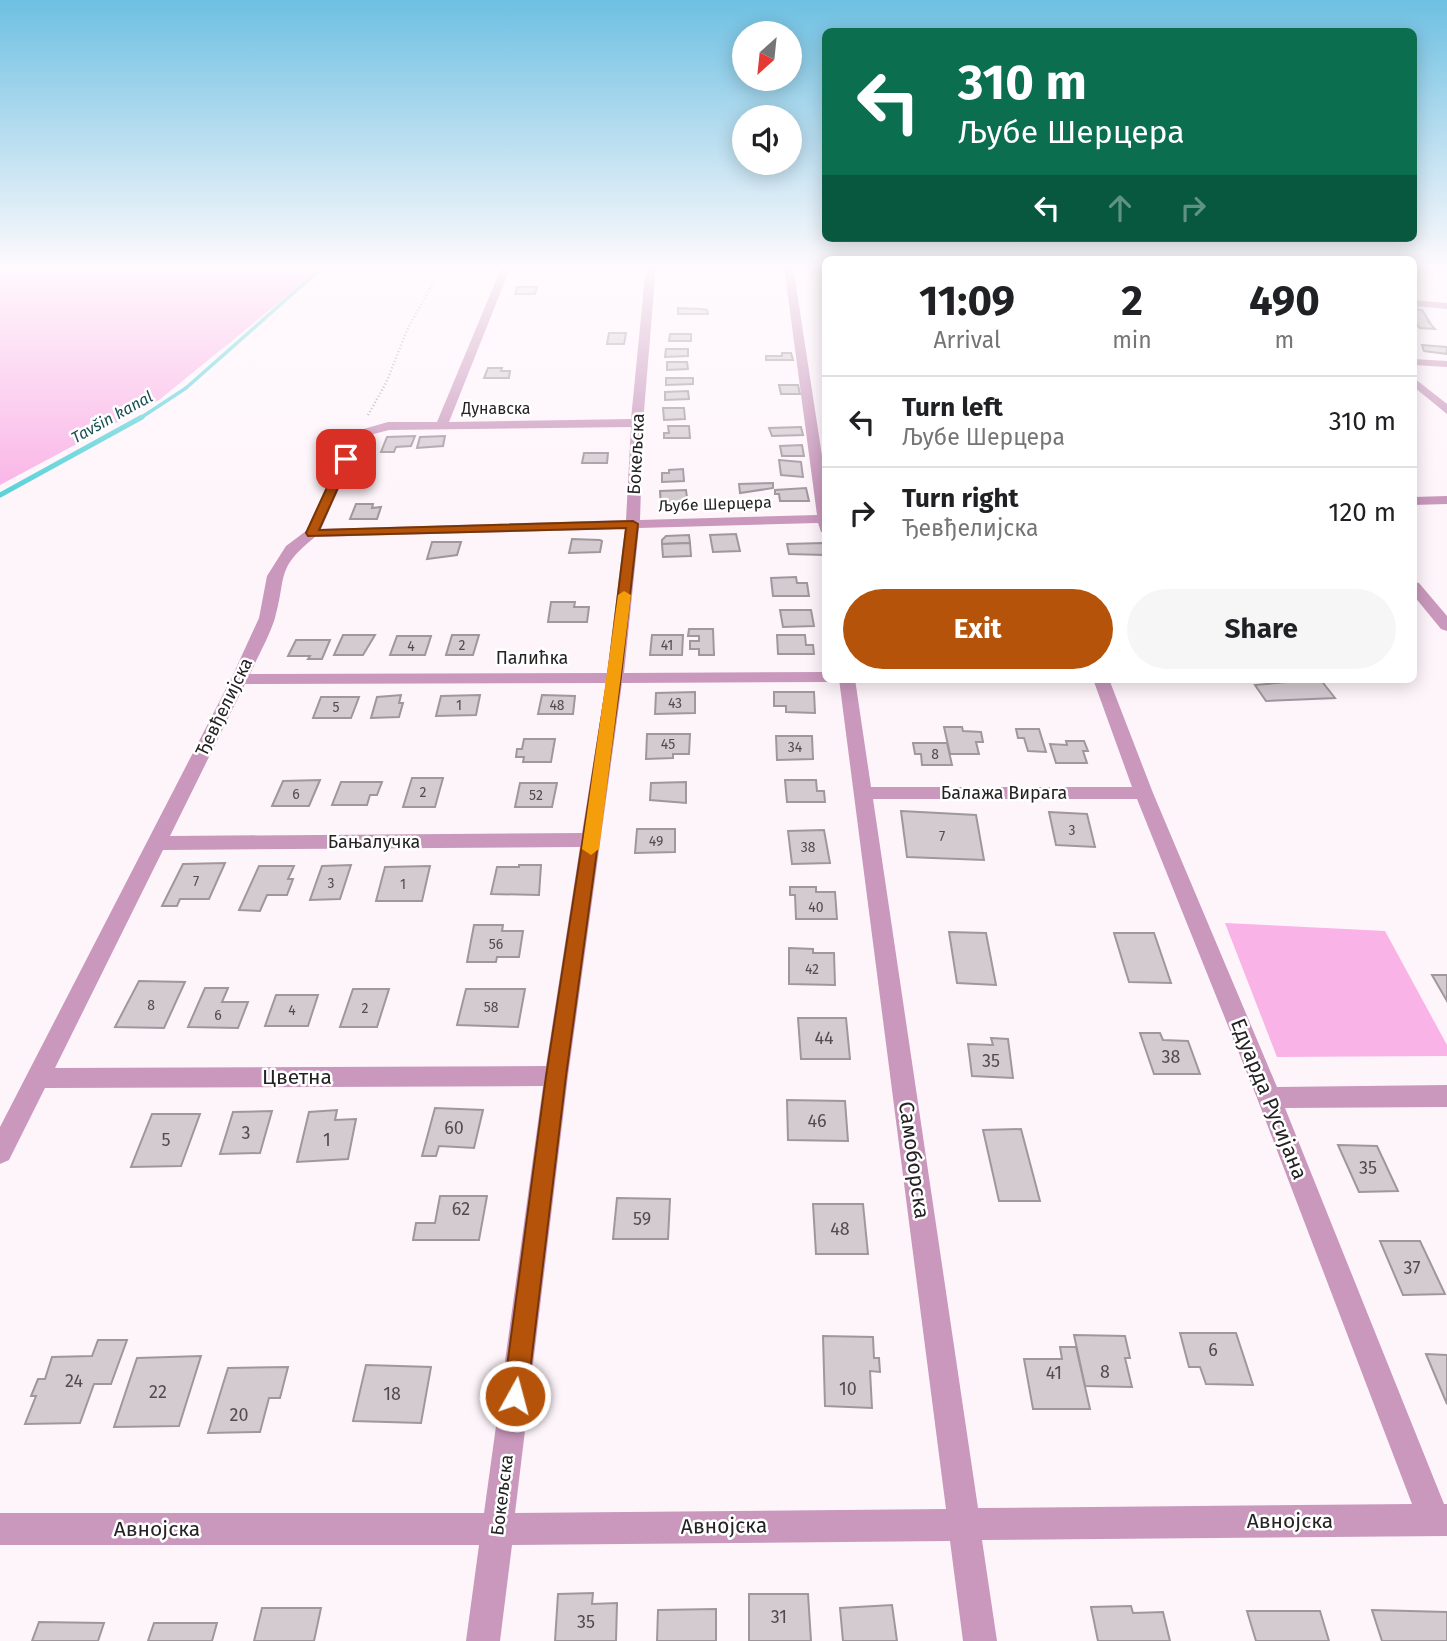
<!DOCTYPE html>
<html lang="en">
<head>
<meta charset="utf-8">
<style>
	:root { --surface:#fff; --page:#f6f6f6; --text:#202124; --muted:#757577; --line:#e0e0e0; --accent:#b45309 }
	body { margin:0; font-family:"Fira Sans",sans-serif; background:var(--page); color:var(--text); height:100vh; display:flex; flex-direction:column; font-size:26px; white-space:nowrap }
	* { box-sizing:border-box; margin:0 }
	p { font-size:23px; color:var(--muted) }
	.icon { flex:none; width:38px; height:38px; fill:none; stroke:currentColor; stroke-width:2; stroke-linecap:round; stroke-linejoin:round }
	.map { position:relative; flex:1; overflow:hidden }
	.side { position:absolute; left:822px; top:256px; width:595px; height:427px; display:flex; flex-direction:column; background:var(--surface); border-radius:10px; box-shadow:0 4px 18px #0003 }
	.side>* { flex:none }
	.top-card { position:absolute; left:822px; top:28px; width:595px; height:214px; border-radius:10px; box-shadow:0 4px 18px #0003; background:#0b6e4f; color:#fff; overflow:hidden }
	.needle { width:46px; rotate:207deg }
	.fabs { position:absolute; left:732px; top:21px; display:grid; gap:14px }
	.fabs a { display:grid; place-items:center; width:70px; height:70px; border-radius:50%; background:var(--surface); box-shadow:0 4px 18px #0003; font-size:35px }
	.pin { position:absolute; display:grid; place-items:center; width:60px; height:60px; color:#fff; margin:-30px; border-radius:14px; box-shadow:0 4px 10px #0006 }
	.me { position:absolute; width:77px; margin:-38px; rotate:7deg; stroke-linejoin:round; filter:drop-shadow(0 0 5px #0008) }
	.turn { display:flex; align-items:center; gap:24px; height:147px; padding:0 21px; font-size:32px }
	.turn .icon { width:91px; height:91px; stroke-width:2.5 }
	.turn b { display:block; font-size:49px; line-height:60px }
	.lanes { display:flex; align-items:center; height:66px; padding:0 21px; background:#0003; justify-content:center; gap:35px; direction:ltr }
	.lanes .off { opacity:.35 }
	.eta { display:flex; justify-content:space-evenly; align-items:center; height:119px; text-align:center }
	.eta b { font-size:42px; font-weight:700; line-height:49px }
	.primary-button { display:flex; gap:14px; margin-top:auto; padding:14px 21px }
	.primary-button a { flex:1; height:80px; border-radius:42px; background:var(--accent); color:#fff; font-size:28px; font-weight:700; line-height:80px; text-align:center }
	.primary-button a+a { background:var(--page); color:var(--text) }
	ul { padding:0; list-style:none }
	li { display:flex; align-items:center; gap:21px; height:91px; padding:0 21px; border-top:2px solid var(--line) }
	li div { flex:1 }
	li b { display:block; font-size:26px }
	li em { font-style:normal }
	.map>svg:first-child { display:block }
	.green { fill:#f9b3e6 }
	.lines { fill:none; stroke-linecap:round; stroke-linejoin:round }
	.stream-far1 { stroke:#58d2d8; stroke-width:3.5 }
	.stream { stroke:#58d2d8; stroke-width:5 }
	.building { fill:#d4cbd1; stroke:#a0979d; stroke-width:2 }
	.path { stroke:#a7a1a5; stroke-width:2.5; stroke-dasharray:1 2.5; stroke-linecap:butt }
	.minor { fill:#c998bc; fill-rule:evenodd }
	.route { fill:#b45309; stroke:#753606; stroke-width:2 }
	.slow { fill:#f59e0b }
	.labels { text-anchor:middle; dominant-baseline:central; stroke-width:5; stroke-linejoin:round; paint-order:stroke }
	.number-label { font-size:14px; fill:#514c4f }
	.far-street-label { font-size:16px; fill:#252224; stroke:#fff }
	.far-water-label { font-size:16px; font-style:italic; fill:#194f51; stroke:#fff }
	.street-label { font-size:18px; fill:#252224; stroke:#fff }
	.near-number-label { font-size:18px; fill:#514c4f }
	.near-street-label { font-size:21px; fill:#252224; stroke:#fff }
</style>
</head>
<body>
<div class="map">
<svg width="1447" height="1641" viewBox="0 0 1447 1641">
	<rect width="100%" height="100%" fill="#fef5fb"/>
	<g class="green">
		<path d="M0 266H324L159 400 0 485Z"/>
		<path d="M1225 923 1385 931 1447 1045V1056L1277 1057Z"/>
	</g>
	<g class="lines">
		<path class="stream-far1" d="M139 419 186 388 324 266"/>
		<path class="stream" d="M0 495 142 417"/>
	</g>
	<g class="building">
		<path d="M517 287H537L535 294H515Z"/>
		<path d="M678 308 700 309 707 310 708 314H678Z"/>
		<path d="M1414 309 1422 310 1429 321 1427 320 1435 329 1420 328 1414 322Z"/>
		<path d="M609 333H626L624 344H607Z"/>
		<path d="M670 334H691V341H669Z"/>
		<path d="M1422 345 1447 347V354L1424 351Z"/>
		<path d="M666 349H688V356L665 357Z"/>
		<path d="M782 353H791L793 360H766V356H782Z"/>
		<path d="M667 362H687L688 369 667 370Z"/>
		<path d="M488 368H502L501 371H510L509 378H484Z"/>
		<path d="M666 378H693V384L666 385Z"/>
		<path d="M779 385H798L800 394H781Z"/>
		<path d="M688 391 689 399 665 400V392Z"/>
		<path d="M663 408H684L685 419 664 420Z"/>
		<path d="M668 426H689L690 438H664V433H669Z"/>
		<path d="M801 427 803 435 772 436 769 428Z"/>
		<path d="M415 436 411 446 396 447 394 452H381L387 437Z"/>
		<path d="M445 436 443 446 417 448 420 437Z"/>
		<path d="M802 445 804 456H782L780 446Z"/>
		<path d="M584 453H608L607 463H582Z"/>
		<path d="M779 460 801 462 803 477 781 475Z"/>
		<path d="M683 469 684 481 662 482V473H669V470Z"/>
		<path d="M773 483V488L740 493 739 484Z"/>
		<path d="M806 488 809 501H780L779 494H775V490Z"/>
		<path d="M686 490 688 506 661 507 660 491Z"/>
		<path d="M356 504H373L372 508 381 507 377 519H350Z"/>
		<path d="M736 534 740 551 713 552 710 535Z"/>
		<path d="M689 535 690 543 662 544V540L666 536Z"/>
		<path d="M572 539 600 540 602 541 600 552 569 553Z"/>
		<path d="M432 542H461L457 555 427 559Z"/>
		<path d="M690 543 691 556 663 557 662 544Z"/>
		<path d="M823 543 825 555 789 554 787 544Z"/>
		<path d="M796 577 797 583H807L809 596H773L771 578Z"/>
		<path d="M551 602H575L574 607H589L587 622H548Z"/>
		<path d="M780 610H811L814 626 783 627Z"/>
		<path d="M689 629H713L714 655H699V649H690V641H699V636H688Z"/>
		<path d="M343 635H375L363 655H334Z"/>
		<path d="M452 635H479L473 655H446Z"/>
		<path d="M652 635H683L682 655H650Z"/>
		<path d="M777 635H805L806 645H813L814 654H778Z"/>
		<path d="M397 636H431L425 655H390Z"/>
		<path d="M296 640H330L322 659H308L310 656H288Z"/>
		<path d="M1320 679 1335 698 1266 701 1255 685Z"/>
		<path d="M695 692V713L655 714 656 693Z"/>
		<path d="M774 692H814L815 713 786 712V706H774Z"/>
		<path d="M401 695 399 703H403L399 717 371 718 377 697Z"/>
		<path d="M480 695 476 715 436 716 441 696Z"/>
		<path d="M542 695 575 696 573 714H538Z"/>
		<path d="M321 697H359L351 718H313Z"/>
		<path d="M944 727H962L963 731 981 732 983 742H976L979 754H950Z"/>
		<path d="M1016 729H1039L1046 752 1028 751 1024 738H1018Z"/>
		<path d="M647 734H690L689 754H673V758L646 759Z"/>
		<path d="M776 736H812L813 759 777 760Z"/>
		<path d="M524 739H555L551 762H523L524 757H516L517 749H522Z"/>
		<path d="M1066 741H1084L1088 751H1083L1087 763H1056L1050 744 1067 745Z"/>
		<path d="M913 743H947L952 765H922L921 754H915Z"/>
		<path d="M412 778H443L435 807H403Z"/>
		<path d="M320 780 309 806H272L283 781Z"/>
		<path d="M785 780H816L817 791H824L825 802H787Z"/>
		<path d="M341 782H382L377 795H370L367 805H332Z"/>
		<path d="M686 782V803L650 800 651 783Z"/>
		<path d="M520 783H557L552 807H515Z"/>
		<path d="M901 811 976 815 984 860 907 857Z"/>
		<path d="M1049 812 1087 814 1095 847 1056 845Z"/>
		<path d="M637 829H675V852L635 853Z"/>
		<path d="M824 830 830 863 792 864 788 831Z"/>
		<path d="M225 863 209 899H180L177 906H162L183 864Z"/>
		<path d="M351 865 340 899 310 900 322 866Z"/>
		<path d="M519 865H541L539 895 491 894 497 867H519Z"/>
		<path d="M259 866H294L288 879H293L287 895H267L260 911 239 910Z"/>
		<path d="M430 866 422 901H376L385 867Z"/>
		<path d="M790 887H816V892H835L837 919H796L795 895H790Z"/>
		<path d="M474 925H503L502 931H523L519 957H497L496 962H467Z"/>
		<path d="M949 932 986 933 996 985 957 983Z"/>
		<path d="M1114 933H1154L1171 983 1129 982Z"/>
		<path d="M789 948 813 949V953H834L835 985 789 984Z"/>
		<path d="M1432 975H1447V1001Z"/>
		<path d="M139 981 185 982 164 1028 115 1027Z"/>
		<path d="M205 988H228L222 1002H248L238 1028 188 1027Z"/>
		<path d="M353 989H389L377 1027H340Z"/>
		<path d="M466 989H525L518 1027 457 1025Z"/>
		<path d="M276 995H318L308 1026H265Z"/>
		<path d="M798 1018H846L850 1059H801Z"/>
		<path d="M1140 1033H1160L1163 1040 1188 1041 1200 1074H1154Z"/>
		<path d="M991 1038 1008 1039 1013 1078 972 1076 968 1044 993 1045Z"/>
		<path d="M787 1100 845 1101 848 1141 788 1140Z"/>
		<path d="M435 1108 483 1110 474 1148 439 1146 436 1156H422Z"/>
		<path d="M337 1110 335 1120 356 1119 348 1159 297 1162 309 1112Z"/>
		<path d="M272 1111 260 1153 220 1154 233 1112Z"/>
		<path d="M152 1114H200L181 1166 131 1167Z"/>
		<path d="M1021 1129 1040 1201H999L983 1130Z"/>
		<path d="M1338 1145 1377 1146 1398 1191 1359 1192Z"/>
		<path d="M440 1196H487L479 1240H413L416 1223H435Z"/>
		<path d="M617 1198 670 1199 668 1239H613Z"/>
		<path d="M813 1204H863L868 1254H816Z"/>
		<path d="M1380 1241H1420L1445 1294 1403 1295Z"/>
		<path d="M1180 1333H1236L1253 1385 1206 1384 1200 1367H1189Z"/>
		<path d="M1074 1335 1125 1336 1130 1358H1125L1132 1387 1085 1386Z"/>
		<path d="M823 1336 873 1337 874 1358H879L880 1372 870 1371 872 1408 825 1406Z"/>
		<path d="M98 1340H127L111 1384H94L80 1423 25 1424 36 1396H31L38 1379H45L52 1357 92 1356Z"/>
		<path d="M1060 1347H1076L1090 1409H1033L1024 1359H1062Z"/>
		<path d="M1426 1354 1447 1355V1404Z"/>
		<path d="M201 1356 179 1426 114 1427 137 1358Z"/>
		<path d="M366 1365 431 1367 421 1423 353 1421Z"/>
		<path d="M288 1367 280 1398H269L260 1432 208 1433 228 1368Z"/>
		<path d="M593 1593 592 1604 617 1603 616 1641H555L558 1594Z"/>
		<path d="M749 1594H808L811 1641H749Z"/>
		<path d="M892 1605 897 1641H843L840 1608Z"/>
		<path d="M1131 1606 1133 1613 1163 1612 1170 1641H1098L1091 1607Z"/>
		<path d="M262 1608H321L314 1641H254Z"/>
		<path d="M716 1609V1641H657L658 1610Z"/>
		<path d="M1372 1610 1447 1612V1641H1382Z"/>
		<path d="M1247 1611H1320L1329 1641H1256Z"/>
		<path d="M39 1622 104 1623 98 1641H32Z"/>
		<path d="M154 1623H217L212 1641H148Z"/>
	</g>
	<g class="lines">
		<path class="path" d="M368 415 386 383 407 330 442 266"/>
		<g class="minor">
			<path d="M502 266H511L449 422 631 419 646 266H656L643 423 640 520 817 515 784 266H793L826 482V533L821 532 818 523 639 528 624 673 826 672V679H833L826 682 622 683 568 1076 515 1513 946 1509 839 679H855L871 787H1132L1093 679H1109L1153 793 1277 1087 1447 1085V1107L1285 1108 1444 1504H1447V1536L982 1540 997 1641H963L950 1541 512 1545 500 1641H466L479 1545H0V1513H484L543 1086 45 1088 9 1160 0 1164V1127L231 679 259 618 267 576 286 546 306 531 353 432 388 422H437ZM631 427 626 520 321 529 362 437 389 430ZM625 529 607 673 250 674C258 656 269 637 275 618 287 576 275 569 315 537ZM606 683 582 833 170 836 245 684ZM873 799H1137L1257 1098 1412 1504 978 1508ZM580 847 546 1066 55 1068 163 850Z"/>
			<path d="M1414 300 1447 303V309L1414 306Z"/>
			<path d="M1414 359 1447 361V367L1414 365Z"/>
			<path d="M1414 378 1447 404V414L1414 387Z"/>
			<path d="M1447 496V504L1414 505V497Z"/>
			<path d="M1414 582 1419 583 1447 616V631L1441 629 1414 596Z"/>
		</g>
	</g>
	<linearGradient id="sky" x2="0" y2="1"><stop stop-color="#6ec0e2"/><stop offset="0.54" stop-color="#fffafd"/><stop offset="1" stop-color="#fffafd" stop-opacity="0"/></linearGradient>
	<rect width="1447" height="496" fill="url(#sky)"/>
	<path class="route" d="M346 456 351 459 319 530 633 521 638 524 621 676 566 1076 527 1396 524 1405 515 1408 506 1405 503 1396 546 1076 608 676 626 528 308 536 306 533 340 459Z"/>
	<path class="slow" d="M624 591 631 595 599 849 591 855 582 849 618 595Z"/>
	<g class="labels">
		<g class="number-label">
			<text x="462" y="645">2</text>
			<text x="667" y="645">41</text>
			<text x="411" y="646">4</text>
			<text x="675" y="703">43</text>
			<text x="459" y="705">1</text>
			<text x="557" y="705">48</text>
			<text x="336" y="707">5</text>
			<text x="668" y="744">45</text>
			<text x="795" y="747">34</text>
			<text x="935" y="754">8</text>
			<text x="423" y="792">2</text>
			<text x="296" y="794">6</text>
			<text x="536" y="795">52</text>
			<text x="1072" y="830">3</text>
			<text x="942" y="836">7</text>
			<text x="656" y="841">49</text>
			<text x="808" y="847">38</text>
			<text x="196" y="881">7</text>
			<text x="331" y="883">3</text>
			<text x="403" y="884">1</text>
			<text x="816" y="907">40</text>
			<text x="496" y="944">56</text>
			<text x="812" y="969">42</text>
			<text x="151" y="1005">8</text>
			<text x="491" y="1007">58</text>
			<text x="365" y="1008">2</text>
			<text x="292" y="1010">4</text>
			<text x="218" y="1015">6</text>
		</g>
		<g class="far-street-label">
			<text x="496" y="408">Дунавска</text>
			<text transform="translate(715 504) rotate(-2)">Љубе Шерцера</text>
		</g>
		<g class="far-water-label">
			<text transform="translate(112 417) rotate(-29)">Tavšin kanal</text>
		</g>
		<g class="street-label">
			<text transform="translate(636 454) rotate(-87)">Бокељска</text>
			<text x="532" y="658">Палићка</text>
			<text transform="translate(224 707) rotate(-64)">Ђевђелијска</text>
			<text x="1004" y="793">Балажа Вирага</text>
			<text x="374" y="842">Бањалучка</text>
			<text transform="translate(502 1495) rotate(-83)">Бокељска</text>
		</g>
		<g class="near-number-label">
			<text x="824" y="1038">44</text>
			<text x="1171" y="1057">38</text>
			<text x="991" y="1061">35</text>
			<text x="817" y="1121">46</text>
			<text x="454" y="1128">60</text>
			<text x="246" y="1133">3</text>
			<text x="166" y="1140">5</text>
			<text x="327" y="1140">1</text>
			<text x="1368" y="1168">35</text>
			<text x="461" y="1209">62</text>
			<text x="642" y="1219">59</text>
			<text x="840" y="1229">48</text>
			<text x="1412" y="1268">37</text>
			<text x="1213" y="1350">6</text>
			<text x="1105" y="1372">8</text>
			<text x="1054" y="1373">41</text>
			<text x="74" y="1381">24</text>
			<text x="848" y="1389">10</text>
			<text x="158" y="1392">22</text>
			<text x="392" y="1394">18</text>
			<text x="239" y="1415">20</text>
			<text x="779" y="1617">31</text>
			<text x="586" y="1622">35</text>
		</g>
		<g class="near-street-label">
			<text x="297" y="1077">Цветна</text>
			<text transform="translate(1269 1099) rotate(68)">Едуарда Русијана</text>
			<text transform="translate(914 1160) rotate(82)">Самоборска</text>
			<text x="1290" y="1521">Авнојска</text>
			<text transform="translate(724 1526) rotate(-1)">Авнојска</text>
			<text x="157" y="1529">Авнојска</text>
		</g>
	</g>
</svg>
<div class="fabs">
<a><svg class="needle" viewBox="-14 -14 28 28"><path d="M0-13l5 13h-10z" fill="#e53935"/><path d="M0 13l5-13h-10z" fill="#757577"/></svg></a>
<a><svg class="icon" aria-label="sound" viewBox="0 0 24 24"><path d="M4 9h4l5-4v14l-5-4H4zM17 9q2 3 0 6"/></svg></a>
</div>
<div class="pin" style="left:346px;top:459px;background:#d93025"><svg class="icon" aria-label="arrive" viewBox="0 0 24 24"><path d="M6 21V4h12l-3 4 3 4H6"/></svg></div>
<svg class="me" style="left:515px;top:1396px" viewBox="-20 -20 40 40"><circle r="17" fill="#b45309" stroke="#fff" stroke-width="3"/><path d="M0-11L8 9 0 5-8 9z" fill="#fff"/></svg>
<div class="top-card">
<div class="turn"><svg class="icon" aria-label="left" viewBox="0 0 24 24"><path d="M17 20v-9H6M10 6l-5 5 5 5"/></svg><div><b>310 m</b>Љубе Шерцера</div></div>
<div class="lanes"><svg class="icon" aria-label="left" viewBox="0 0 24 24"><path d="M17 20v-9H6M10 6l-5 5 5 5"/></svg><svg class="icon off" aria-label="ahead" viewBox="0 0 24 24"><path d="M12 20V5M6 11l6-6 6 6"/></svg><svg class="icon off" aria-label="right" viewBox="0 0 24 24"><path d="M7 20v-9h11M14 6l5 5-5 5"/></svg></div>
</div>
<section class="side">
<div class="eta">
<div><b>11:09</b><p>Arrival</p></div>
<div><b>2</b><p>min</p></div>
<div><b>490</b><p>m</p></div>
</div>
<ul>
<li><svg class="icon" aria-label="left" viewBox="0 0 24 24"><path d="M17 20v-9H6M10 6l-5 5 5 5"/></svg><div><b>Turn left</b><p>Љубе Шерцера</p></div><em>310 m</em></li>
<li><svg class="icon" aria-label="right" viewBox="0 0 24 24"><path d="M7 20v-9h11M14 6l5 5-5 5"/></svg><div><b>Turn right</b><p>Ђевђелијска</p></div><em>120 m</em></li>
</ul>
<div class="primary-button"><a>Exit</a><a>Share</a></div>
</section>
</div>
</body>
</html>
